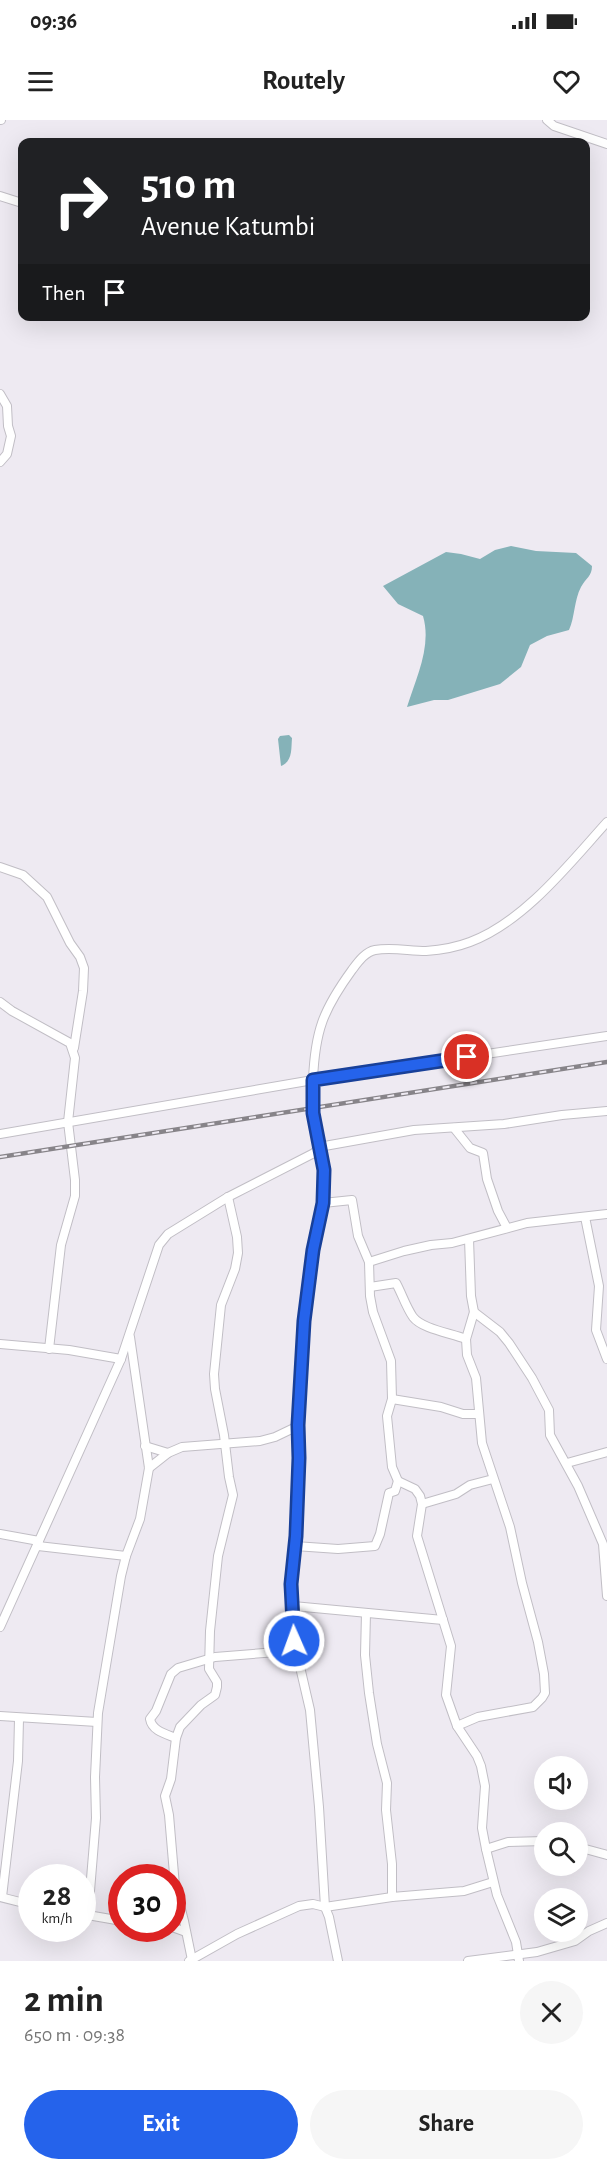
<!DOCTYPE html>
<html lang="en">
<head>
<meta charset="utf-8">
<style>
	:root { --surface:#fff; --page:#f6f6f6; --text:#222; --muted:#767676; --accent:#2563eb }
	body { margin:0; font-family:"Alegreya Sans",sans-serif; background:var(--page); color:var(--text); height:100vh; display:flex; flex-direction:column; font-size:22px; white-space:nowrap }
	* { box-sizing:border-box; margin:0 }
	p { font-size:20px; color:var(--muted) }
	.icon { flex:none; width:33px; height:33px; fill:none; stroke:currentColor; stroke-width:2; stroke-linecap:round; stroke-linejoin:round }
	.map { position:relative; height:1841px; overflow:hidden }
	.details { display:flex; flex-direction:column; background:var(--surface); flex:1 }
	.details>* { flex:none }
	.top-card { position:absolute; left:18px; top:18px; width:572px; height:183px; border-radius:12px; box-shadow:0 6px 24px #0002; background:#202124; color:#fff; overflow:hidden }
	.buttons { position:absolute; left:534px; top:1636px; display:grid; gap:12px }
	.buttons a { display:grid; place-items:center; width:54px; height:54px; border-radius:50%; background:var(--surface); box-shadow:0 6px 24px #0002; font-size:30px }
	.speed { position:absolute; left:18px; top:1744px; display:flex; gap:12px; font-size:30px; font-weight:700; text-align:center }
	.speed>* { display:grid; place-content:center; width:78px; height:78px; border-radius:50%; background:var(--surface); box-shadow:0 6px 24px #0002; line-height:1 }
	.speed small { font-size:15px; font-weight:400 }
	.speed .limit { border:9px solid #d22; background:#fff; color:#111 }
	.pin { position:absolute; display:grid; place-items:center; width:51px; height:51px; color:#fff; margin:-26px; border:3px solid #fff; border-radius:50%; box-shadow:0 2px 6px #0007 }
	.me { position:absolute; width:66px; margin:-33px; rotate:358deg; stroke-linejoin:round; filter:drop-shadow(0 0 4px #0008) }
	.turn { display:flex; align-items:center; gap:21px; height:126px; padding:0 24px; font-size:27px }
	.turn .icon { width:78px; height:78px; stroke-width:2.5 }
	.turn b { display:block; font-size:42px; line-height:51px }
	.then { display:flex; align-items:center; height:57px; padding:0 24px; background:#0003; gap:12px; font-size:22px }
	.round { display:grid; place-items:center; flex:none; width:63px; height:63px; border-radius:32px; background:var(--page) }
	.head { display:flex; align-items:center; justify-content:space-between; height:102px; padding:0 24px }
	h1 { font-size:36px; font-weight:600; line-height:45px }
	.primary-button { display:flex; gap:12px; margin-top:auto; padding:12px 24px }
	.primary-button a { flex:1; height:69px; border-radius:36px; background:var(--accent); color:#fff; font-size:24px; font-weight:600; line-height:69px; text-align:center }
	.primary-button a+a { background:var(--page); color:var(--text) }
	.status { display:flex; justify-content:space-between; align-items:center; height:42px; padding:0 30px; background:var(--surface); direction:ltr }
	.status svg { height:16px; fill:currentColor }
	header { display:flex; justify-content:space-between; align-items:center; height:78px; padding:0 24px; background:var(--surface); font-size:27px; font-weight:600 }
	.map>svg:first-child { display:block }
	.water { fill:#85b2b8 }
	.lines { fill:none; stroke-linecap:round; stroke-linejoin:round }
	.minor-casing { stroke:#c1bec5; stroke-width:10 }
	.minor { stroke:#fff; stroke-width:8 }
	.rail-casing { stroke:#878489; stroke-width:4.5 }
	.rail { stroke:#eeeaf2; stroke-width:2; stroke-dasharray:7; stroke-linecap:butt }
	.route-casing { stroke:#184099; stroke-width:15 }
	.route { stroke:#2563eb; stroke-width:10 }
</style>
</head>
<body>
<div class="status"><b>09:36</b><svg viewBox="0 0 49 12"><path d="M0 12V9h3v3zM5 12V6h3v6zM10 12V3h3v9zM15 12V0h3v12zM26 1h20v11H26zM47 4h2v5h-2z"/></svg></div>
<header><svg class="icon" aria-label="menu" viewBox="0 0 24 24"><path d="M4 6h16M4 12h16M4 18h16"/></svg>Routely<svg class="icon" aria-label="heart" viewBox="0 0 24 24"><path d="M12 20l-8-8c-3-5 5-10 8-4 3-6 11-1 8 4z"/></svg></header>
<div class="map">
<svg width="607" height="1841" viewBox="0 0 607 1841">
	<rect width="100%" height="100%" fill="#eeeaf2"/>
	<g class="water">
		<path d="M511 426 536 431 576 433 592 446C592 456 586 458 581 467 574 480 575 497 569 510L547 516 530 525 521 547 500 564 448 580H434L407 587C416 558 432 526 423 496L398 484 383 466 446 432 461 434 480 439 495 430Z"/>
		<path d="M289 615 292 618C291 629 293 641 281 646L278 619 280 616Z"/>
	</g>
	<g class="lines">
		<g class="minor-casing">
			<g id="minor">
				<path d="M0 0H1"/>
				<path d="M547 0 554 6 607 24"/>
				<path d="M0 76 22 83"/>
				<path d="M0 274 7 286 8 306 11 316 7 334 0 342"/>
				<path d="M0 747 23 755 47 777 70 823 80 837 84 848 83 871 74 928"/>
				<path d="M0 882 12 891 70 923 75 938 68 1002 75 1060V1076L61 1125 49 1229"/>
				<path d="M454 1008 470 1028 483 1033 487 1059 498 1091 507 1108"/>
				<path d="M0 1014 313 960C315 911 323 890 352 850 358 842 365 832 375 830 392 827 409 831 426 831 440 830 457 827 470 822 524 802 570 743 607 702"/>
				<path d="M323 1083 352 1080 358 1116 369 1142 370 1176 373 1192 391 1241 392 1279 387 1296 392 1347 398 1361 415 1369 420 1376 422 1384 417 1416 451 1526 446 1575 457 1606 477 1636 481 1646 485 1666 482 1708 486 1729 497 1775 516 1822 519 1841"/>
				<path d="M585 1097 599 1166 596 1210 607 1239"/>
				<path d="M469 1119 471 1176 474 1192 500 1212 509 1223 532 1258 549 1290 550 1315 578 1366 603 1424 607 1476"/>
				<path d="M369 1142 404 1131 431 1125 452 1123 527 1103 607 1094"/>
				<path d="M370 1167 396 1163C402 1174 406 1187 413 1197 422 1209 451 1213 466 1219"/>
				<path d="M0 1224 69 1230 121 1239"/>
				<path d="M392 1279 441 1287 463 1294H479"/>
				<path d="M145 1326 168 1333"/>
				<path d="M567 1343 607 1332"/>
				<path d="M149 1348 168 1333 182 1327 260 1321 275 1317 298 1306"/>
				<path d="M422 1384 456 1374 470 1365 493 1359"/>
				<path d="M0 1414 39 1421"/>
				<path d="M38 1426 126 1436"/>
				<path d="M295 1426 338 1429 375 1426 380 1414 389 1373 395 1371 398 1361"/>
				<path d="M293 1486 443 1500"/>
				<path d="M366 1493 365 1535 369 1573 377 1624 387 1663 386 1690 392 1744V1777"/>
				<path d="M0 1507 121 1239 159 1125 168 1114 228 1077 314 1033 319 1027 414 1010 504 1004 562 995 607 991"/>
				<path d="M0 1596 97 1602"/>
				<path d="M457 1606 478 1597 533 1587 542 1578 545 1573 544 1554 538 1522 522 1463 510 1407 482 1323 476 1258 467 1235 466 1219 474 1192"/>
				<path d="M176 1618C166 1614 152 1611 150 1599L156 1591 171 1554 178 1548 215 1537 277 1532 294 1521"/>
				<path d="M578 1727 607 1735"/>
				<path d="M486 1729 508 1722 544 1721"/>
				<path d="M0 1777 32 1785"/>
				<path d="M2 1777 18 1641 19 1599"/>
				<path d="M82 1794 122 1801"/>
				<path d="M88 1795 96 1698 95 1657 98 1593 121 1456 126 1436 140 1399 149 1348 130 1217"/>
				<path d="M172 1807 186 1812"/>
				<path d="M151 1809H155"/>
				<path d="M192 1840 184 1801 175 1766 169 1695 165 1676 171 1659 176 1618 180 1607 201 1585 215 1575 217 1567V1562L209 1549 210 1511 218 1436 233 1375 229 1357 224 1315 215 1269 214 1254 221 1185 235 1149 238 1133 237 1117 228 1077"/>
				<path d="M189 1841 237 1814 299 1786 313 1784 325 1787 392 1777 464 1771 493 1762"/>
				<path d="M338 1841 329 1797 325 1787 319 1687 310 1590 294 1521 291 1464 296 1415 299 1338 298 1306 304 1201 313 1130 323 1083 324 1050 313 993V960L607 916"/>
				<path d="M468 1841 537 1832 575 1821 589 1811 607 1803"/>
			</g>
		</g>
		<use href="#minor" class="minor"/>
		<g class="rail-casing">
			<path id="rail" d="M0 1037 607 942"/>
		</g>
		<use href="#rail" class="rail"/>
	</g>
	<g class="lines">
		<g class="route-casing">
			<path id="route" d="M294 1521 291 1464 296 1416 299 1338 298 1305 304 1201 313 1130 323 1083 324 1050 313 993V960L467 937"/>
		</g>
		<use href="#route" class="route"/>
	</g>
</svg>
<div class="buttons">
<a><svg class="icon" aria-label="sound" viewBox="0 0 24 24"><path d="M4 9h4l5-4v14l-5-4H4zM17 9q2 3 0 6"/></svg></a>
<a><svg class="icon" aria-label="search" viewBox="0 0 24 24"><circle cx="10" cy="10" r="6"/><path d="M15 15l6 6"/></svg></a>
<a><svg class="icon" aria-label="layers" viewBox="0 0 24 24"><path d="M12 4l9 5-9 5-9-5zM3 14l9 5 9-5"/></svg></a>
</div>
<div class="speed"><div>28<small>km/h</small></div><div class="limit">30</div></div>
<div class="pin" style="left:467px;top:937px;background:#d93025"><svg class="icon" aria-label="arrive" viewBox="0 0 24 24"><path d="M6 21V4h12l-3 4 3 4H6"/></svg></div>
<svg class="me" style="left:294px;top:1521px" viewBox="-20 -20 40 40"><circle r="17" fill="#2563eb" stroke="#fff" stroke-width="3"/><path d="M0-11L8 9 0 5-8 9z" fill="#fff"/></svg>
<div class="top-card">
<div class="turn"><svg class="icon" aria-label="right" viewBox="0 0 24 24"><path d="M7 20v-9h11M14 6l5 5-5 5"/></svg><div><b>510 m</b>Avenue Katumbi</div></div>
<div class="then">Then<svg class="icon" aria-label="arrive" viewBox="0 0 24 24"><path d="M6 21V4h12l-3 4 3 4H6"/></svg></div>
</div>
</div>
<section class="details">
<div class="head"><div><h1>2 min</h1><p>650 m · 09:38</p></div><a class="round"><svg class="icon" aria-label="close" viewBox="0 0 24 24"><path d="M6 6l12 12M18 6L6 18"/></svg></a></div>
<div class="primary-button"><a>Exit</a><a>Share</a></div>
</section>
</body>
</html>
